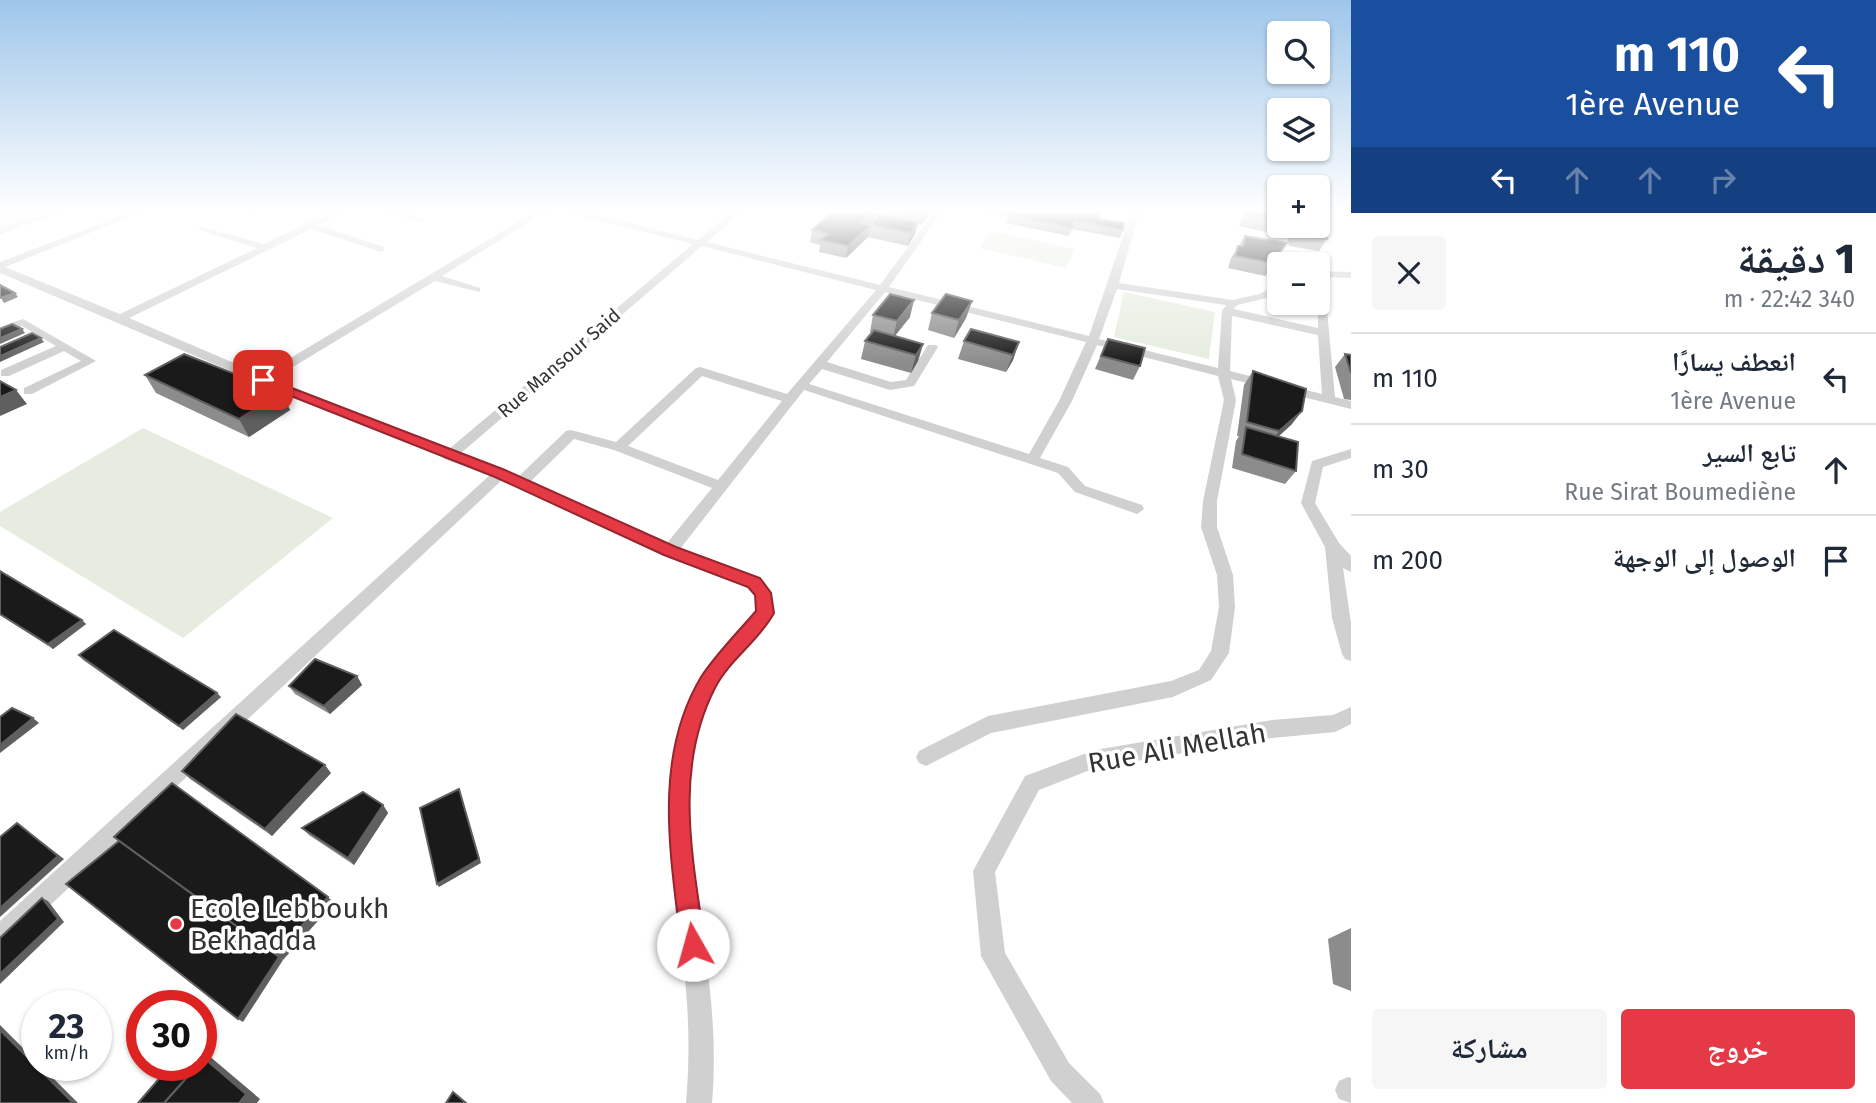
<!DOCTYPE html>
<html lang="ar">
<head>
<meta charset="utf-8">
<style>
	:root { --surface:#fff; --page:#f6f6f7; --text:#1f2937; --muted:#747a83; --line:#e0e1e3; --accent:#e63946 }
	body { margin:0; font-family:"Fira Sans","Noto Naskh Arabic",sans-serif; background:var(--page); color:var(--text); direction:rtl; height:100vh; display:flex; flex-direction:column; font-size:26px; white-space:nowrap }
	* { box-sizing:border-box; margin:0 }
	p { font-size:23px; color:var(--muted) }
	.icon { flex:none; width:38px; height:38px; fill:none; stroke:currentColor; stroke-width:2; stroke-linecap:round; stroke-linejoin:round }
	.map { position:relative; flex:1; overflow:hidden; direction:ltr }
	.panel { display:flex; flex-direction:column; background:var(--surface); width:525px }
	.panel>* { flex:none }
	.top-card { background:#1a4fa0; color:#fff; overflow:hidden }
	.controls { position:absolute; left:1267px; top:21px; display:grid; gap:14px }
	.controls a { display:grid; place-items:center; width:63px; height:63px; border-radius:7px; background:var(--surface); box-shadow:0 2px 5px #0004; font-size:35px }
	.speed { position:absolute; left:21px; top:990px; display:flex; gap:14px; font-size:35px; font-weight:700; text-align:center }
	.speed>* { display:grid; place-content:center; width:91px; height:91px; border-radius:50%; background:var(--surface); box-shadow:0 2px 5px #0004; line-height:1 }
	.speed small { font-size:18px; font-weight:400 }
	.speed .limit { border:10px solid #d22; background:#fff; color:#111 }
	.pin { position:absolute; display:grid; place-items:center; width:60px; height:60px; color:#fff; margin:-30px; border-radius:14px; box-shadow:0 4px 10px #0006 }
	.me { position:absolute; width:77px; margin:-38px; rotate:353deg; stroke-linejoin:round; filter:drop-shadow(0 0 5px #0008) }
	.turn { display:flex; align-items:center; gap:24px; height:147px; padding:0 21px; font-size:32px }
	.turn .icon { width:91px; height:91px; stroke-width:2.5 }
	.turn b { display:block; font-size:49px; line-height:60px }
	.lanes { display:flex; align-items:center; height:66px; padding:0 21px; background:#0003; justify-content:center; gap:35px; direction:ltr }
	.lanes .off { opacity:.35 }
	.round { display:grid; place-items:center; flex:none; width:74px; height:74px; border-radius:7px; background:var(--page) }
	.head { display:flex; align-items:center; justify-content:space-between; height:119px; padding:0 21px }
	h1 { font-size:42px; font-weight:800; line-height:52px }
	.action { display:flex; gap:14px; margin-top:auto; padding:14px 21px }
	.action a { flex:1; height:80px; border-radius:7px; background:var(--accent); color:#fff; font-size:28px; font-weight:800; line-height:80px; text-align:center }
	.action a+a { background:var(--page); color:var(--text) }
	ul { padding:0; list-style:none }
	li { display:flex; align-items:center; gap:21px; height:91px; padding:0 21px; border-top:2px solid var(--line) }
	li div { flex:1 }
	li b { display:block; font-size:26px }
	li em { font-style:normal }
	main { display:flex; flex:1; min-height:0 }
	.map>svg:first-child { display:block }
	.green { fill:#e6ecdf }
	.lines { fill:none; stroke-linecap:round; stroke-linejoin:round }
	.minor { fill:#d0d0d0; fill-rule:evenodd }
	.wall { fill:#8c8c8c }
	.shaded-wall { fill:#5f5f5f }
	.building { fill:#1a1a1a; stroke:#5f5f5f; stroke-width:2 }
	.route { fill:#e63946; stroke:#96252e; stroke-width:2 }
	.poi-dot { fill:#e63946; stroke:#fff; stroke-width:2.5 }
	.labels { text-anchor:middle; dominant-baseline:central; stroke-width:7; stroke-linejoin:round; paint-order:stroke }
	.far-street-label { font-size:19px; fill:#333; stroke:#fff }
	.near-street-label { font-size:28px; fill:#333; stroke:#fff }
	.near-poi-label { font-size:28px; fill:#333; stroke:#fff; text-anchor:start }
</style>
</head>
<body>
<main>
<section class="panel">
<div class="top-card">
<div class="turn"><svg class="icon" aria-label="left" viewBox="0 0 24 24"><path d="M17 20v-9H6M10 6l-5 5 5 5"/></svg><div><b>110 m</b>1ère Avenue</div></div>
<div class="lanes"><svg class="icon" aria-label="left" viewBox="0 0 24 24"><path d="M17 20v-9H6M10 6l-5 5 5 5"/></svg><svg class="icon off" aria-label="ahead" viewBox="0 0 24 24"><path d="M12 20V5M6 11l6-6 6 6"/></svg><svg class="icon off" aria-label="ahead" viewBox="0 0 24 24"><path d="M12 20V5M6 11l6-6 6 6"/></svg><svg class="icon off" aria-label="right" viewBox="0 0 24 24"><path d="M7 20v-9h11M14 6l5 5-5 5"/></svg></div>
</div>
<div class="head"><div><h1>1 دقيقة</h1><p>340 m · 22:42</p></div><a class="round"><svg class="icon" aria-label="close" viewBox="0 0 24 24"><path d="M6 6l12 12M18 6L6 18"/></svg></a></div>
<ul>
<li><svg class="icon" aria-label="left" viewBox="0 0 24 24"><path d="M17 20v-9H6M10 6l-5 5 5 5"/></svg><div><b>انعطف يسارًا</b><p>1ère Avenue</p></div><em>110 m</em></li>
<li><svg class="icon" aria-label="ahead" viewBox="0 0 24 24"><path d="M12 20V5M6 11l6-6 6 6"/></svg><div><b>تابع السير</b><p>Rue Sirat Boumediène</p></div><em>30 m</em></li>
<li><svg class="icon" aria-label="arrive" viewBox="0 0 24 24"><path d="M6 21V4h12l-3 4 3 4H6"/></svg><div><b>الوصول إلى الوجهة</b></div><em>200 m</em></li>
</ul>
<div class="action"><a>خروج</a><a>مشاركة</a></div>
</section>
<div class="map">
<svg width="1351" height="1103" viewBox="0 0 1351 1103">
	<rect width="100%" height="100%" fill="#fff"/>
	<g class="green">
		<path d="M0 210H52L0 228Z"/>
		<path d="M990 231 1075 249 1066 268 979 248Z"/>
		<path d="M1124 292 1215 312 1209 359 1114 337Z"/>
		<path d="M143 428 333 518 183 638 0 526V512Z"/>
	</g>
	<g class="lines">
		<g class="minor">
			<path d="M54 210H66L0 234V228Z"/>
			<path d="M136 210H147L5 267 120 314 257 248 199 230V226L264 244 336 210H346L318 225 384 247V251L381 252 311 229 129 318 262 375 538 210H548L442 276 480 288V292L435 281 273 379 449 449 693 244 565 212 564 210H577L698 240 734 210H743L707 242 880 285 935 210H943L889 287 1089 336 1132 210H1140L1119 283 1233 300 1259 294 1279 285V292L1267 298 1237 305 1234 309 1318 328V271L1351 272V278L1324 277 1335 397 1351 401V409L1231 379 1236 400 1217 501V527L1233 575 1235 607 1229 653 1211 680 1173 697 991 733 926 766 919 763 916 757 919 751 988 716 1171 681 1199 670 1211 651 1219 607 1217 575 1201 527 1203 501 1224 400 1218 376 1097 345 1072 401 1040 458 1068 467 1085 486 1142 505 1144 509 1137 514 1075 492 1058 473 804 390 680 549 760 579 771 593 773 613C767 625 756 635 747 646 729 666 713 687 704 713 675 793 697 883 707 965 713 1011 716 1057 712 1103H686C690 1058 689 1014 684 970 674 872 650 768 702 677 716 652 738 633 756 611L755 595 748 587 664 555 502 480 8 945 0 949V921L490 475 444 459 442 456 259 383 0 273V262ZM702 246 876 290 787 394 700 367 696 368 616 442 571 430 566 431 518 477 461 453ZM1117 289 1226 305 1222 311 1218 368 1099 339ZM885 292 1086 342 1059 401 1029 454 809 384 822 369 890 390 914 386 938 347 936 345H928L906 380 891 382 827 362ZM1232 316 1318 335 1322 394 1230 371ZM702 376 782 401 718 480 628 446ZM574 439 614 450 712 488 667 543 530 482Z"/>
			<path d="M383 210H395L424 219 419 222Z"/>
			<path d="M23 319 96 361 32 394H24V388L81 361 64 351 9 376H1V370L56 346 22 326 0 334V327Z"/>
			<path d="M1351 449V458L1323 467 1315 503 1339 543 1351 556V572L1343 568 1351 623V661L1345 659 1342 654 1332 618 1325 547 1301 503 1312 461Z"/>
			<path d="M1351 707V724L1335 732 1272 738 1095 768 1039 790 995 872 1005 953 1069 1063 1100 1094 1104 1103H1072L1051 1081 981 956 973 871 1025 776 1095 750 1272 720 1333 715Z"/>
			<path d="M1348 1077 1351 1078V1103L1339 1099 1335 1090 1339 1081Z"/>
		</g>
	</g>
	<g class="wall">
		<path d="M885 210 881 214 886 215 887 210H932L921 225 918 224 915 234 908 246 868 237 846 258 819 252 820 245 810 242 812 230Z"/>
		<path d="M977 210H1081L1123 230 1120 238 1072 229 1069 236 1006 223 1008 216Z"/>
		<path d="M1246 210H1278L1267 232 1239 226Z"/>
		<path d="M1285 226H1318L1327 239 1319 251 1289 246Z"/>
		<path d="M1245 236 1279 256 1265 276 1228 268 1231 258Z"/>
		<path d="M972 301 966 318 954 338 928 330 932 313Z"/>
		<path d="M873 315 910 317 895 336 923 344 918 361 911 373 861 359 865 341 872 333 870 332Z"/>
		<path d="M1108 339 1140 366 1133 380 1095 369Z"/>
		<path d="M964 341 1019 342 1013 360 1006 372 958 359Z"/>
		<path d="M1345 354 1351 355V400L1344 399 1335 367Z"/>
		<path d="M1253 371 1292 424 1279 436 1296 471 1285 484 1232 468 1236 441 1239 436H1237L1244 385Z"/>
		<path d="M145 375 281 392 290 410 249 437 156 393Z"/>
		<path d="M0 571 86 624 53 649 0 615Z"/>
		<path d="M79 655 221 697 183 730 83 660Z"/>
		<path d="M357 676 362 685 330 714 295 694 289 686Z"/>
		<path d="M182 771 331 773 272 836 190 779Z"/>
		<path d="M383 805 388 813 354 865 309 835 302 828Z"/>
		<path d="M1351 928V991L1333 984 1328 939Z"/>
	</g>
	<g class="shaded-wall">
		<path d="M875 210H885L860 235 862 223Z"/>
		<path d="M926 210H932L921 225 924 213Z"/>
		<path d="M918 222 915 234 908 246 911 233Z"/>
		<path d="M871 225 868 237 846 258 848 246Z"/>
		<path d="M1287 243 1279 256 1265 276 1272 263Z"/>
		<path d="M15 293 18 297 4 303 1 298Z"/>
		<path d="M914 300 910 317 893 338 897 321Z"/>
		<path d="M972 301 966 318 954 338 959 320Z"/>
		<path d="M22 329 25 333 0 344V338Z"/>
		<path d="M41 338 44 342 0 362V356Z"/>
		<path d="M1019 342 1013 360 1006 372 1013 355Z"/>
		<path d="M923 344 918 361 911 373 916 355Z"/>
		<path d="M16 390 27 404 0 416V397Z"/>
		<path d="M281 392 290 410 249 437 239 419Z"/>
		<path d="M1302 411 1292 424 1269 445 1279 431Z"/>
		<path d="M82 620 86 624 53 649 48 644Z"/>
		<path d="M357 676 362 685 330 714 324 706Z"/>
		<path d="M217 693 221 697 183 730 179 726Z"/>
		<path d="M33 718 39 723 0 753V745Z"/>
		<path d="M325 765 331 773 272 836 265 829Z"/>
		<path d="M459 789 481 863 439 887 437 884Z"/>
		<path d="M383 805 388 813 354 865 348 858Z"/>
		<path d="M17 823 64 859 0 917V908Z"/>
		<path d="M328 897 334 903 283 960 275 955Z"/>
		<path d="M42 898 48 901 64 922 0 984V974Z"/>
		<path d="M279 957 283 960 243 1022 238 1019Z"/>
		<path d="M0 1025 37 1062V1066H41L78 1103H73L0 1030Z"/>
		<path d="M201 1049 260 1099 257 1103H239L204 1058Z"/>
	</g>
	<g class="building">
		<path d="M834 210H875L862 223 871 225 848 246 820 240 828 234 812 230Z"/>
		<path d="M887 210H926L924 213 917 212 914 216Z"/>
		<path d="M1013 210H1081L1101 213 1099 219 1124 223 1123 230 1074 221 1072 228 1009 215Z"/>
		<path d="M1247 210H1278L1274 220 1245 214Z"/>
		<path d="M879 214 918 222 911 233 871 225Z"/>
		<path d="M1318 215H1321L1327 239 1297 234 1295 226H1318Z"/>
		<path d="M1245 236 1287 243 1272 263 1235 256 1238 246H1243Z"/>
		<path d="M0 285 15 293 0 298Z"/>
		<path d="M890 294 914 300 897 321 873 315Z"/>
		<path d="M946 294 972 301 959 320 932 313Z"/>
		<path d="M12 324 22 329 0 338V329Z"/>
		<path d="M971 329 1019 342 1013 355 964 341Z"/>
		<path d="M874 330 923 344 916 355 865 341Z"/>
		<path d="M32 333 41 338 0 356V347Z"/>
		<path d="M1108 339 1145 348 1140 366 1101 356Z"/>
		<path d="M184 354 281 392 239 419 145 375Z"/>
		<path d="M1345 354 1351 355V373Z"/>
		<path d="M1253 371 1306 389 1302 411 1279 431 1247 422Z"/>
		<path d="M0 381 16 390 0 397Z"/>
		<path d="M1246 427 1298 442 1296 471 1242 454Z"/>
		<path d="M0 571 82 620 48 644 0 614Z"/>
		<path d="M114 630 217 693 179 726 79 655Z"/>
		<path d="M315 659 357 676 324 706 289 686Z"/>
		<path d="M12 708 33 718 0 745V717Z"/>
		<path d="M236 714 325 765 265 829 182 771Z"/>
		<path d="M172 783 328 897 275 955 114 837Z"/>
		<path d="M459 789 479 859 437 884 420 808Z"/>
		<path d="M363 792 383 805 348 858 302 828Z"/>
		<path d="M17 823 58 856 0 908V837Z"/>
		<path d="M119 841 279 957 238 1019 66 884Z"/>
		<path d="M42 898 58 919 0 974V938Z"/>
		<path d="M0 1030 73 1103H0Z"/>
		<path d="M201 1051 214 1062 204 1058 201 1061Z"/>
		<path d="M204 1058 246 1094 239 1103H164L197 1066H201V1061Z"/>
		<path d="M170 1066H197L164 1103H138Z"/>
		<path d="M453 1092 466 1103H446Z"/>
	</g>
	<linearGradient id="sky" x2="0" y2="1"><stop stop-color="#9ec6ea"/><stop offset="0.58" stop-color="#fff"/><stop offset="1" stop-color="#fff" stop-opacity="0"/></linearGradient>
	<rect width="1351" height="364" fill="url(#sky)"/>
	<path class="route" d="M263 377 505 470 676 547 760 578 771 593 774 613C759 641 729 660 715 688 673 770 693 859 705 945L702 953 693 957 685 953 681 945C671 856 652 759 701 677 716 654 738 632 756 611L755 595 748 587 664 555 495 477 258 383 256 380Z"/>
	<circle class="poi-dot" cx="176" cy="924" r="7"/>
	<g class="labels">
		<g class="far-street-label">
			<text transform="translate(559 363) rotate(-41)">Rue Mansour Said</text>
		</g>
		<g class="near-street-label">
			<text transform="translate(1177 748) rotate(-10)">Rue Ali Mellah</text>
		</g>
		<g class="near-poi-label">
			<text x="190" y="908">Ecole Lebboukh<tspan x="190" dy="32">Bekhadda</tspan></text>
		</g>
	</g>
</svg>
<div class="controls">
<a><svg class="icon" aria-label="search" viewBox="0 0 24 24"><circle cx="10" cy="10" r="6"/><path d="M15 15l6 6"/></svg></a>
<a><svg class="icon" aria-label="layers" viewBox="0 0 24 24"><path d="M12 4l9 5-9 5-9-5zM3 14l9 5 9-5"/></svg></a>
<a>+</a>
<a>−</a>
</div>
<div class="speed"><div>23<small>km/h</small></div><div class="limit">30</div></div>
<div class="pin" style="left:263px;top:380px;background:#d93025"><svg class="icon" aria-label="arrive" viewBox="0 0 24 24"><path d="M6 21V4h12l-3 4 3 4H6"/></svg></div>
<svg class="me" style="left:693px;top:945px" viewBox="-20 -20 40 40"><circle r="19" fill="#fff"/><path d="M0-13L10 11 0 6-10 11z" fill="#e63946"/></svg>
</div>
</main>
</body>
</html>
